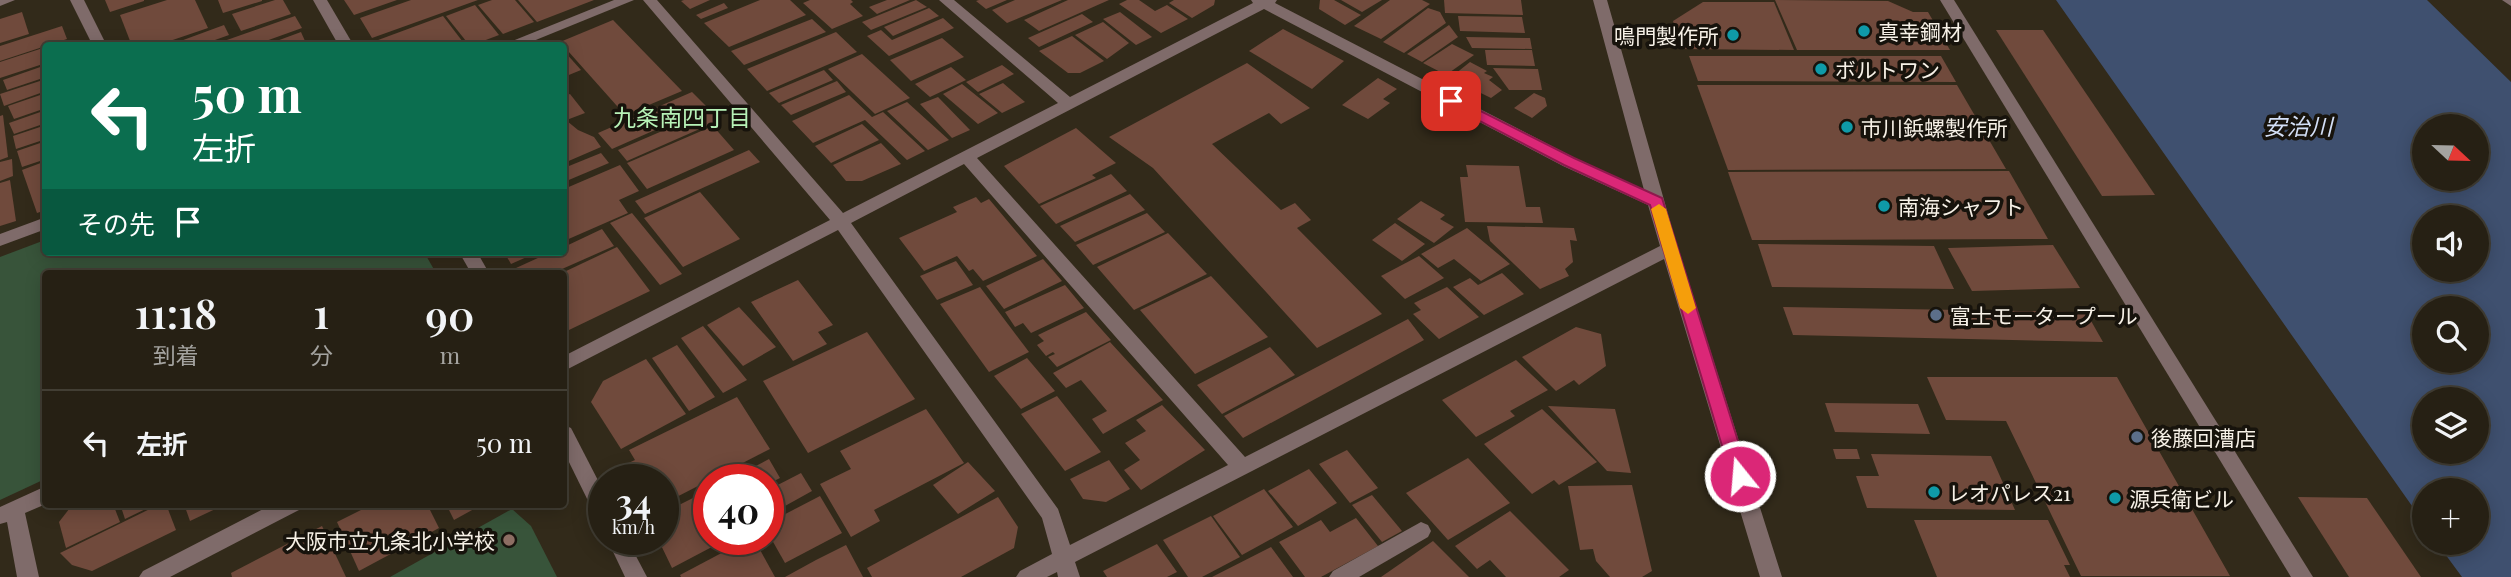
<!DOCTYPE html>
<html lang="ja">
<head>
<meta charset="utf-8">
<style>
	:root { --surface:#262014; --page:#322d22; --text:#f1f3f6; --muted:#a4a3a0; --line:#423e34 }
	body { margin:0; font-family:"Playfair Display","Noto Sans JP",serif; background:var(--page); color:var(--text); height:100vh; display:flex; flex-direction:column; font-size:26px; white-space:nowrap }
	* { box-sizing:border-box; margin:0 }
	p { font-size:23px; color:var(--muted) }
	.icon { flex:none; width:38px; height:38px; fill:none; stroke:currentColor; stroke-width:2; stroke-linecap:round; stroke-linejoin:round }
	.map { position:relative; flex:1; overflow:hidden }
	.side { position:absolute; left:42px; top:270px; width:525px; height:238px; display:flex; flex-direction:column; background:var(--surface); border-radius:7px; box-shadow:0 4px 18px #0003,0 0 0 2px var(--line) }
	.side>* { flex:none }
	.top-card { position:absolute; left:42px; top:42px; width:525px; height:214px; border-radius:7px; box-shadow:0 4px 18px #0003,0 0 0 2px var(--line); background:#0b6e4f; color:#fff; overflow:hidden }
	.needle { width:46px; rotate:112deg }
	.buttons { position:absolute; left:2412px; top:114px; display:grid; gap:14px }
	.buttons a { display:grid; place-items:center; width:77px; height:77px; border-radius:50%; background:var(--surface); box-shadow:0 4px 18px #0003,0 0 0 2px var(--line); font-size:35px }
	.speed { position:absolute; left:588px; top:464px; display:flex; gap:14px; font-size:35px; font-weight:700; text-align:center }
	.speed>* { display:grid; place-content:center; width:91px; height:91px; border-radius:50%; background:var(--surface); box-shadow:0 4px 18px #0003,0 0 0 2px var(--line); line-height:1 }
	.speed small { font-size:18px; font-weight:400 }
	.speed .limit { border:10px solid #d22; background:#fff; color:#111 }
	.pin { position:absolute; display:grid; place-items:center; width:60px; height:60px; color:#fff; margin:-30px; border-radius:14px; box-shadow:0 4px 10px #0006 }
	.me { position:absolute; width:77px; margin:-38px; rotate:343deg; stroke-linejoin:round; filter:drop-shadow(0 0 5px #0008) }
	.turn { display:flex; align-items:center; gap:24px; height:147px; padding:0 35px; font-size:32px }
	.turn .icon { width:91px; height:91px; stroke-width:2.5 }
	.turn b { display:block; font-size:49px; line-height:60px }
	.then { display:flex; align-items:center; height:66px; padding:0 35px; background:#0003; gap:14px; font-size:26px }
	.eta { display:flex; justify-content:space-evenly; align-items:center; height:119px; text-align:center }
	.eta b { font-size:42px; font-weight:600; line-height:49px }
	ul { padding:0; list-style:none }
	li { display:flex; align-items:center; gap:21px; height:105px; padding:0 35px; border-top:2px solid var(--line) }
	li div { flex:1 }
	li b { display:block; font-size:26px }
	li em { font-style:normal }
	.map>svg:first-child { display:block }
	.green { fill:#38543a }
	.water { fill:#3f506f; fill-rule:evenodd }
	.building { fill:#704a3c }
	.lines { fill:none; stroke-linecap:round; stroke-linejoin:round }
	.minor { fill:#7f6b6a; fill-rule:evenodd }
	.route { fill:#db2777; stroke:#8e194d; stroke-width:2 }
	.slow { fill:#f59e0b }
	.culture-dot { fill:#0f9aa8; stroke:#17130c; stroke-width:2.5 }
	.service-dot { fill:#5c6f8a; stroke:#17130c; stroke-width:2.5 }
	.education-dot { fill:#8d6e63; stroke:#17130c; stroke-width:2.5 }
	.labels { text-anchor:middle; dominant-baseline:central; stroke-width:7; stroke-linejoin:round; paint-order:stroke }
	.poi-label { font-size:21px; fill:#f7f1e7; stroke:#17130c; text-anchor:start }
	.neighbourhood-label { font-size:23px; fill:#b7f2b7; stroke:#17130c }
	.water-label { font-size:23px; font-style:italic; fill:#d3dff6; stroke:#17130c }
</style>
</head>
<body>
<div class="map">
<svg width="2511" height="577" viewBox="0 0 2511 577">
	<rect width="100%" height="100%" fill="#322a1a"/>
	<g class="green">
		<path d="M45 240 46 252H424L436 273H46L45 479 0 500V257Z"/>
		<path d="M512 509 531 526 557 577H390Z"/>
	</g>
	<path class="water" d="M2056 0H2427L2511 82V577H2462L2437 543 2476 542V490H2424V523ZM2424 126H2476V178H2424ZM2476 217V270H2424V217ZM2476 308V360H2424V308ZM2424 399H2476V452H2424Z"/>
	<g class="building">
		<path d="M105 0H144V1L110 12Z"/>
		<path d="M167 0H195L208 28 155 46H132L120 15Z"/>
		<path d="M218 0H262V1L223 13Z"/>
		<path d="M275 0H283L291 14 241 31 232 14Z"/>
		<path d="M344 0H397L354 15Z"/>
		<path d="M411 0H478L372 38 360 18Z"/>
		<path d="M492 0H515L534 22 503 34 478 5Z"/>
		<path d="M518 0H594L537 22Z"/>
		<path d="M710 0 690 9 681 1 684 0Z"/>
		<path d="M760 0H790L806 15 729 47 704 23Z"/>
		<path d="M810 0H851L853 2 850 4 863 16 832 29 803 3Z"/>
		<path d="M887 0H910L877 14 869 7Z"/>
		<path d="M916 0 927 7 871 30 862 22Z"/>
		<path d="M979 0H1007L986 9 976 1Z"/>
		<path d="M1015 0H1062L1007 23 992 10Z"/>
		<path d="M1068 0H1109L1039 31 1024 20Z"/>
		<path d="M1127 0H1139L1155 11 1167 5 1188 19 1161 33 1119 4Z"/>
		<path d="M1174 0H1215L1214 5 1192 18 1169 3Z"/>
		<path d="M1320 0H1334L1361 15 1345 25 1319 9Z"/>
		<path d="M1341 0H1382L1362 12Z"/>
		<path d="M1390 0H1422L1430 4 1381 39 1354 26Z"/>
		<path d="M1444 0H1521L1523 15 1445 13Z"/>
		<path d="M1775 0 1888 1 1913 12H1928L1950 50H1797Z"/>
		<path d="M1703 2H1774L1794 50 1682 49 1673 21Z"/>
		<path d="M724 3 728 8 701 19 696 15Z"/>
		<path d="M475 5 499 35 470 46 446 16Z"/>
		<path d="M929 8 939 16 893 36 884 27Z"/>
		<path d="M1428 8 1440 12 1446 23 1404 53 1383 42Z"/>
		<path d="M22 12 29 34 0 43V19Z"/>
		<path d="M1120 12 1152 37 1136 45 1103 19Z"/>
		<path d="M1082 14 1093 22 1039 47 1028 38Z"/>
		<path d="M295 16 302 28 252 46H227L224 41Z"/>
		<path d="M443 16 466 46H371L370 43Z"/>
		<path d="M1458 16 1522 17 1525 33 1460 31Z"/>
		<path d="M943 18 954 28 889 56 867 36 881 30 892 40Z"/>
		<path d="M812 19 826 32 744 65 731 51Z"/>
		<path d="M613 20 682 91 625 115 560 42Z"/>
		<path d="M1103 22 1129 43 1107 59 1075 35Z"/>
		<path d="M224 25 229 35 198 46H167Z"/>
		<path d="M1449 25 1458 37 1422 62 1407 54Z"/>
		<path d="M62 26 67 39 0 61V46Z"/>
		<path d="M1283 29 1344 61 1312 89 1249 51Z"/>
		<path d="M1996 30H2043L2155 195 2102 196Z"/>
		<path d="M301 32 305 41 291 46H263Z"/>
		<path d="M836 32 857 52 767 91 747 69Z"/>
		<path d="M1072 36 1104 61 1080 73H1068L1039 51Z"/>
		<path d="M1466 37 1530 38 1532 49 1472 48Z"/>
		<path d="M942 38 964 57 911 81 890 60Z"/>
		<path d="M1452 44 1474 55 1446 75 1423 63Z"/>
		<path d="M46 47V63L0 78V62Z"/>
		<path d="M1485 50H1532L1535 66 1487 65Z"/>
		<path d="M564 51 581 70 564 77Z"/>
		<path d="M862 54 910 98 875 114 828 69Z"/>
		<path d="M1689 56H1941L1956 82 1698 81Z"/>
		<path d="M1470 62 1487 71 1484 73 1493 77 1489 80 1502 90 1491 98 1450 78Z"/>
		<path d="M1247 63 1310 108 1281 124 1269 113 1212 144 1281 210 1295 203 1311 220 1297 228 1382 314 1317 348 1153 168 1109 137Z"/>
		<path d="M46 65V77L7 90 3 80Z"/>
		<path d="M1002 65 1014 74 978 92 966 82Z"/>
		<path d="M951 67 966 80 930 97 915 84Z"/>
		<path d="M1493 68 1538 69 1542 90H1509Z"/>
		<path d="M824 70 833 80 779 103 769 93Z"/>
		<path d="M1378 78 1397 89 1383 99 1390 103 1368 119 1342 105Z"/>
		<path d="M46 79V91L4 106 0 94Z"/>
		<path d="M837 81 846 92 791 115 781 105Z"/>
		<path d="M1003 83 1025 102 1002 113 979 94Z"/>
		<path d="M962 84 998 113 978 124 943 94Z"/>
		<path d="M1697 85H1957L2006 169 1728 170Z"/>
		<path d="M692 92 707 107 612 149 598 133Z"/>
		<path d="M46 93V108L14 119 8 106Z"/>
		<path d="M1534 93 1545 98 1547 106 1532 118 1514 108Z"/>
		<path d="M570 94 585 113 564 121V96Z"/>
		<path d="M849 95 872 117 883 112 925 151 907 160 865 120 813 143 792 121Z"/>
		<path d="M938 97 970 130 952 138 920 104Z"/>
		<path d="M907 102 949 140 928 150 887 111Z"/>
		<path d="M46 110V123L14 134 9 123Z"/>
		<path d="M711 110 720 120 627 161 618 150Z"/>
		<path d="M3 115 8 157 0 160V116Z"/>
		<path d="M567 121 578 130 594 137 601 147 564 163V123Z"/>
		<path d="M862 124 879 140 831 163 815 146Z"/>
		<path d="M46 125V139L16 149 13 136Z"/>
		<path d="M713 126 734 150 647 189 627 163Z"/>
		<path d="M1076 128 1116 163 1092 175 1096 178 1039 204 1004 166Z"/>
		<path d="M46 141V159L22 167 17 151Z"/>
		<path d="M881 143 901 164 862 181H846L833 165Z"/>
		<path d="M749 150 760 162 645 214 635 201Z"/>
		<path d="M601 153 609 163 564 182V168Z"/>
		<path d="M12 159 13 176 0 181V162Z"/>
		<path d="M46 161V210L37 213 22 170Z"/>
		<path d="M620 165 639 191 619 200 628 213 564 241V189Z"/>
		<path d="M1466 165 1519 166 1526 207H1540L1543 223 1465 222 1460 177H1468Z"/>
		<path d="M2009 171 2048 239 1752 240 1728 172Z"/>
		<path d="M1111 174 1127 191 1056 224 1040 206Z"/>
		<path d="M10 180 16 221 0 226V183Z"/>
		<path d="M700 192 740 239 683 267 644 218Z"/>
		<path d="M1130 194 1145 210 1075 242 1060 226Z"/>
		<path d="M976 197 981 203 989 199 1037 256 983 281 973 269 969 271 957 256 924 271 899 238 957 212 953 207Z"/>
		<path d="M1421 201 1445 215 1440 219 1454 227 1434 243 1397 219Z"/>
		<path d="M632 213 682 274 660 285 610 223Z"/>
		<path d="M1147 213 1165 232 1093 265 1076 245Z"/>
		<path d="M1395 223 1425 244 1402 261 1372 240Z"/>
		<path d="M1487 226 1574 228 1577 241 1570 240 1573 262 1565 269 1569 276 1540 289 1490 241Z"/>
		<path d="M1467 228 1510 264 1481 281 1454 259 1438 268 1421 254Z"/>
		<path d="M602 229 614 246 553 273H519L516 268 551 252H564V247Z"/>
		<path d="M1168 233 1207 274 1134 310 1097 267Z"/>
		<path d="M1758 244 1934 246 1954 289 1772 287Z"/>
		<path d="M2053 245 2080 288 1972 291 1948 248Z"/>
		<path d="M617 247 650 291 569 330 564 322V272Z"/>
		<path d="M504 252H538L511 264Z"/>
		<path d="M1419 256 1444 278 1405 299 1381 276Z"/>
		<path d="M1043 259 1062 281 1004 309 986 286Z"/>
		<path d="M956 261 973 285 937 300 920 276Z"/>
		<path d="M1502 273 1524 294 1484 315 1453 287 1470 278 1478 285Z"/>
		<path d="M1211 276 1268 337 1195 374 1140 310Z"/>
		<path d="M798 280 833 325 818 332 827 344 793 361 751 302Z"/>
		<path d="M1065 285 1084 308 1031 333 1023 323 1015 327 1005 312Z"/>
		<path d="M980 287 1029 352 989 372 940 304Z"/>
		<path d="M1447 287 1479 317 1439 339 1413 314 1421 310 1414 303Z"/>
		<path d="M739 307 776 347 743 366 707 325Z"/>
		<path d="M1783 307 2086 312 2103 342 1793 335Z"/>
		<path d="M1086 312 1111 340 1057 367 1048 357 1055 354 1053 352 1046 356 1037 345 1044 341 1038 335Z"/>
		<path d="M1408 319 1424 340 1243 438 1224 416Z"/>
		<path d="M703 326 747 380 723 393 681 338Z"/>
		<path d="M1576 327 1601 334 1606 366 1579 385 1574 380 1556 391 1522 357Z"/>
		<path d="M867 332 915 399 808 453 763 381Z"/>
		<path d="M1110 342 1163 400 1103 434 1092 419 1107 411 1081 380 1066 388 1053 373Z"/>
		<path d="M677 345 715 397 689 411 652 358Z"/>
		<path d="M1270 347 1295 375 1222 414 1197 385Z"/>
		<path d="M1027 358 1055 391 1021 409 994 376Z"/>
		<path d="M646 359 686 414 621 449 591 402 603 381Z"/>
		<path d="M1516 360 1548 390 1510 411 1515 416 1476 437 1442 400Z"/>
		<path d="M1927 377H2117L2230 576H2081L2006 421 1946 420Z"/>
		<path d="M1057 396 1101 452 1065 471 1021 414Z"/>
		<path d="M737 397 770 449 663 504V480H629L622 466 635 460 629 450Z"/>
		<path d="M1825 403 1918 404 1930 434 1835 432Z"/>
		<path d="M1162 405 1205 450 1141 490 1124 470 1140 460 1125 443 1146 431 1136 420Z"/>
		<path d="M1548 406 1615 409 1631 473 1607 471Z"/>
		<path d="M926 409 964 463 874 510 880 521 851 537 820 484 851 469 840 451Z"/>
		<path d="M1542 409 1597 462 1559 485 1554 480 1532 494 1484 444Z"/>
		<path d="M1833 449H1857L1860 459H1836Z"/>
		<path d="M1347 450 1378 488 1350 503 1319 464Z"/>
		<path d="M1871 454 1991 456 2015 510 1867 508 1856 476H1879Z"/>
		<path d="M1468 458 1510 503 1448 540 1406 493Z"/>
		<path d="M769 459 780 478 768 484V480H729Z"/>
		<path d="M1109 460 1130 489 1106 502 1083 499 1070 479Z"/>
		<path d="M968 462 995 491 958 514 933 485Z"/>
		<path d="M1309 469 1337 503 1298 526 1268 491Z"/>
		<path d="M801 473 812 491 776 511 768 500V490Z"/>
		<path d="M1632 485 1652 571 1642 577H1610L1596 561 1593 549 1580 550 1568 486Z"/>
		<path d="M1264 489 1293 527 1242 555 1213 516Z"/>
		<path d="M709 490V539H727L672 568 658 539H663V513Z"/>
		<path d="M1372 495 1402 531 1382 542 1352 505Z"/>
		<path d="M820 496 842 533 785 563 768 533V523Z"/>
		<path d="M998 497 1018 527 1014 548 961 577H872L867 568Z"/>
		<path d="M2298 497 2367 498 2421 577H2349Z"/>
		<path d="M73 504H113L120 522 66 548 59 522Z"/>
		<path d="M120 504H156L125 519Z"/>
		<path d="M160 504H166L176 530 92 571 72 565 60 553Z"/>
		<path d="M184 504H226L190 521Z"/>
		<path d="M373 504H427L439 528 359 571 337 522Z"/>
		<path d="M446 504H483L454 520Z"/>
		<path d="M1510 511 1569 570 1559 577H1506L1490 560 1477 569 1455 546Z"/>
		<path d="M1211 516 1240 557 1202 577H1188L1163 540Z"/>
		<path d="M1356 518 1378 546 1321 577H1305L1279 542 1321 520 1330 532Z"/>
		<path d="M1914 520H2048L2070 565H2064L2070 577H1937Z"/>
		<path d="M322 526 346 577H232L231 573Z"/>
		<path d="M748 539H754L775 577H681L680 575Z"/>
		<path d="M1433 541 1469 577H1381Z"/>
		<path d="M1157 544 1177 572 1167 577H1107L1103 571Z"/>
		<path d="M846 545 863 577H785L816 560Z"/>
		<path d="M1271 547 1293 577H1212Z"/>
	</g>
	<g class="lines">
		<g class="minor">
			<path d="M0 0H15L0 6Z"/>
			<path d="M70 0H84L107 46H93Z"/>
			<path d="M313 0H327L354 46H339Z"/>
			<path d="M614 0H634L521 46H500Z"/>
			<path d="M643 0H657L843 213 1058 103 939 0H954L1070 97 1253 3 1251 0H1277L1275 3 1575 158 1644 190 1593 0H1607L1678 249 1782 577H1760L1664 259 1075 562 1080 577H1058L1057 572 1047 577H1016L1020 571 1052 554 1042 518 838 230 564 371V356L830 220ZM1264 9 1563 166 1648 205 1660 246 1245 457 977 158ZM964 164 1228 465 1070 545 1058 509 851 223Z"/>
			<path d="M1940 0H1954L2313 577H2291Z"/>
			<path d="M2502 0H2511V6Z"/>
			<path d="M46 217V229L0 246V234Z"/>
			<path d="M459 252H477L489 273H471Z"/>
			<path d="M564 425 571 428 604 492V521L597 519 564 452Z"/>
			<path d="M46 486V504L25 513 39 577H17L7 522 0 524V507Z"/>
			<path d="M273 504H302L299 510 170 577H139L143 571Z"/>
			<path d="M1421 522 1428 525 1431 531 1428 537 1359 577H1329L1333 571Z"/>
			<path d="M607 539H627L647 577H625Z"/>
		</g>
	</g>
	<path class="route" d="M1451 96 1574 158 1662 198 1749 476 1746 481H1733L1731 476 1650 205 1564 165 1447 104V98Z"/>
	<path class="slow" d="M1659 204 1666 209 1696 308 1688 314 1680 308 1651 209Z"/>
	<g class="culture-dot">
		<circle cx="1864" cy="31" r="7"/>
		<circle cx="1733" cy="35" r="7"/>
		<circle cx="1821" cy="69" r="7"/>
		<circle cx="1847" cy="127" r="7"/>
		<circle cx="1884" cy="206" r="7"/>
		<circle cx="1934" cy="492" r="7"/>
		<circle cx="2115" cy="498" r="7"/>
	</g>
	<g class="service-dot">
		<circle cx="1936" cy="315" r="7"/>
		<circle cx="2137" cy="437" r="7"/>
	</g>
	<circle class="education-dot" cx="509" cy="540" r="7"/>
	<g class="labels">
		<g class="poi-label">
			<text x="1878" y="31">真幸鋼材</text>
			<text x="1719" y="35" text-anchor="end">鳴門製作所</text>
			<text x="1835" y="69">ボルトワン</text>
			<text x="1861" y="127">市川鋲螺製作所</text>
			<text x="1898" y="206">南海シャフト</text>
			<text x="1950" y="315">富士モータープール</text>
			<text x="2151" y="437">後藤回漕店</text>
			<text x="1948" y="492">レオパレス21</text>
			<text x="2129" y="498">源兵衛ビル</text>
			<text x="495" y="540" text-anchor="end">大阪市立九条北小学校</text>
		</g>
		<g class="neighbourhood-label">
			<text x="682" y="116">九条南四丁目</text>
		</g>
		<g class="water-label">
			<text x="2298" y="125">安治川</text>
		</g>
	</g>
</svg>
<div class="buttons">
<a><svg class="needle" viewBox="-14 -14 28 28"><path d="M0-13l5 13h-10z" fill="#e53935"/><path d="M0 13l5-13h-10z" fill="#a4a3a0"/></svg></a>
<a><svg class="icon" aria-label="sound" viewBox="0 0 24 24"><path d="M4 9h4l5-4v14l-5-4H4zM17 9q2 3 0 6"/></svg></a>
<a><svg class="icon" aria-label="search" viewBox="0 0 24 24"><circle cx="10" cy="10" r="6"/><path d="M15 15l6 6"/></svg></a>
<a><svg class="icon" aria-label="layers" viewBox="0 0 24 24"><path d="M12 4l9 5-9 5-9-5zM3 14l9 5 9-5"/></svg></a>
<a>+</a>
</div>
<div class="speed"><div>34<small>km/h</small></div><div class="limit">40</div></div>
<div class="pin" style="left:1451px;top:101px;background:#d93025"><svg class="icon" aria-label="arrive" viewBox="0 0 24 24"><path d="M6 21V4h12l-3 4 3 4H6"/></svg></div>
<svg class="me" style="left:1740px;top:476px" viewBox="-20 -20 40 40"><circle r="17" fill="#db2777" stroke="#fff" stroke-width="3"/><path d="M0-11L8 9 0 5-8 9z" fill="#fff"/></svg>
<div class="top-card">
<div class="turn"><svg class="icon" aria-label="left" viewBox="0 0 24 24"><path d="M17 20v-9H6M10 6l-5 5 5 5"/></svg><div><b>50 m</b>左折</div></div>
<div class="then">その先<svg class="icon" aria-label="arrive" viewBox="0 0 24 24"><path d="M6 21V4h12l-3 4 3 4H6"/></svg></div>
</div>
<section class="side">
<div class="eta">
<div><b>11:18</b><p>到着</p></div>
<div><b>1</b><p>分</p></div>
<div><b>90</b><p>m</p></div>
</div>
<ul>
<li><svg class="icon" aria-label="left" viewBox="0 0 24 24"><path d="M17 20v-9H6M10 6l-5 5 5 5"/></svg><div><b>左折</b></div><em>50 m</em></li>
</ul>
</section>
</div>
</body>
</html>
